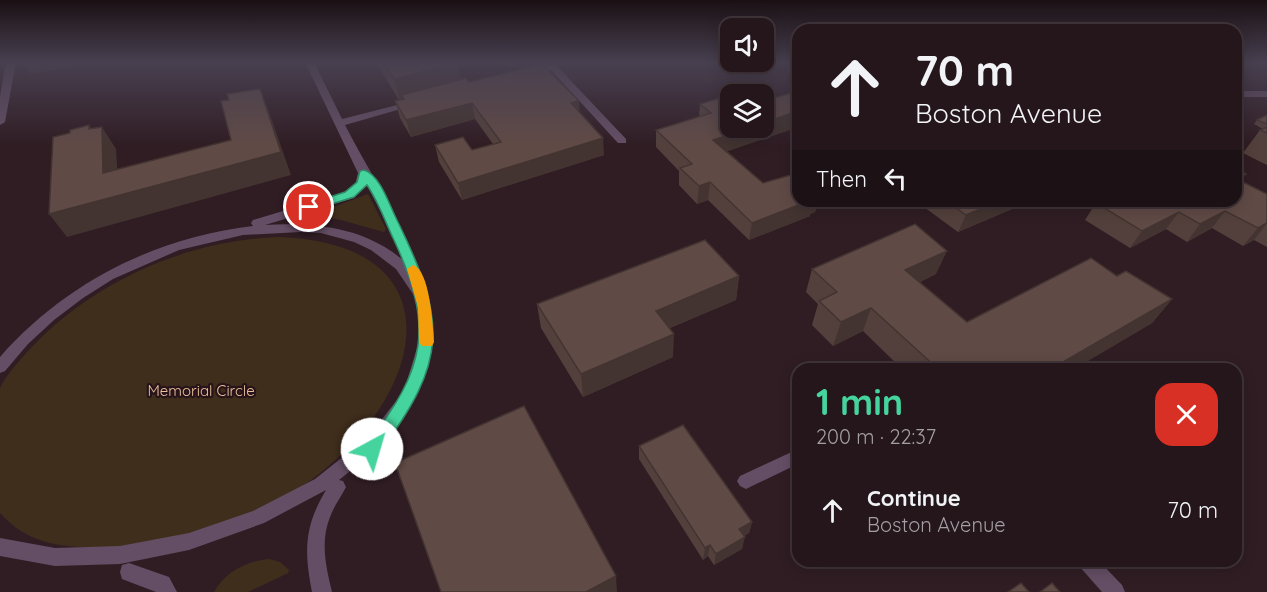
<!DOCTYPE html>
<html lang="en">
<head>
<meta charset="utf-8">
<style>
	:root { --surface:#24161b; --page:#302328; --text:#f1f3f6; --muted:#a39fa3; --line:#41353a; --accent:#46d49e }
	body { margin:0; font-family:Quicksand,sans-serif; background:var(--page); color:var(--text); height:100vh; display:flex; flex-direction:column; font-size:22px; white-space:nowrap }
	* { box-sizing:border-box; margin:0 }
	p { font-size:20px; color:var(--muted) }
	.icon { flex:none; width:33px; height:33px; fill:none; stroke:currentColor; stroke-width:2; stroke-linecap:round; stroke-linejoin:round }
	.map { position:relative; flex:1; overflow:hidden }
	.side { position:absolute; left:792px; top:363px; width:450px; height:204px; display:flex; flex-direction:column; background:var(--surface); border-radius:18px; box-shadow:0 3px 15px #0003,0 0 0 2px var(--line) }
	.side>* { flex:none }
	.banner { position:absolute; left:792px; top:24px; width:450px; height:183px; border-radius:18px; box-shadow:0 3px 15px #0003,0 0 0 2px var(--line); background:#24161b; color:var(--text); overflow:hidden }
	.controls { position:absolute; left:720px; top:18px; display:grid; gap:12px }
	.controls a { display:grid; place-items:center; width:54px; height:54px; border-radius:12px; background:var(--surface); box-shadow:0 3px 15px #0003,0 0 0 2px var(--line); font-size:30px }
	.pin { position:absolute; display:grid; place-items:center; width:51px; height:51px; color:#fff; margin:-26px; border:3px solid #fff; border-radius:50%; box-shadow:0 2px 6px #0007 }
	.me { position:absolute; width:66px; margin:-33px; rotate:39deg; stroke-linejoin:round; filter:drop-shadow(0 0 4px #0008) }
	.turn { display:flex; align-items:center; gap:21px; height:126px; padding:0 24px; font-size:27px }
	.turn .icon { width:78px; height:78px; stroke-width:2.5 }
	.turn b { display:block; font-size:42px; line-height:51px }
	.then { display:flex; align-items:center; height:57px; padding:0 24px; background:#0003; gap:12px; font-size:22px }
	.round { display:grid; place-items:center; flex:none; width:63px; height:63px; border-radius:18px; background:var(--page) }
	.headline { display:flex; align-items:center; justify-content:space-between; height:102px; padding:0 24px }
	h1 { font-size:36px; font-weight:800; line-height:45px; color:var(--accent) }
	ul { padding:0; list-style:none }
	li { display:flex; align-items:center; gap:18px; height:90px; padding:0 24px }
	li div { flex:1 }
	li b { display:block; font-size:22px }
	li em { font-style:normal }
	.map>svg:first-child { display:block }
	.green { fill:#402e1c }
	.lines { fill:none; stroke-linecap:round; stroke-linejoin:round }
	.street { fill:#644e65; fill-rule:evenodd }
	.wall { fill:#53403c }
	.shaded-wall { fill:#433431 }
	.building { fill:#604a46; stroke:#433431; stroke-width:1.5 }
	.route { fill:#46d49e; stroke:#2e8a67; stroke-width:1.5 }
	.slow { fill:#f59e0b }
	.labels { text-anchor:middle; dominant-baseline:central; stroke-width:4.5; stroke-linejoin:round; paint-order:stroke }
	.park-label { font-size:15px; fill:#edc29a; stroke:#26141a }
</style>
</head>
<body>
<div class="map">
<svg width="1267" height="592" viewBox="0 0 1267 592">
	<rect width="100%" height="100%" fill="#301d24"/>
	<g class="green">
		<path d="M368 194 386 229 384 232 341 220 312 215Z"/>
		<path d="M277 237C450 242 432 380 326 468 286 502 249 515 201 532 189 537 175 544 163 545 146 548 129 546 113 547 70 548 31 548 0 513 0 482 0 452 0 421 0 412 0 399 0 389 3 378 22 358 30 349 93 282 184 241 277 237Z"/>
		<path d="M269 559 280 562 289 570 288 573 248 592H214C225 572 246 561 269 559Z"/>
	</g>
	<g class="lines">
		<g class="street">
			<path d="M6 62H16L5 122 0 125V96Z"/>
			<path d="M305 62H314L342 119 413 101 418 104 345 125C371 176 404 223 423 279L420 282 430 304 434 338 418 393 380 447 339 480 343 481 346 487C341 497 334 506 330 517 320 542 326 567 332 592H312C304 551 304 527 326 490L264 523 189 550 120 564 55 566 0 556V538L55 548 120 546 189 533 253 511 315 479 368 437 404 391 420 338 419 315 413 294 396 269 371 250 354 242 321 233 301 232 243 235 179 250 113 279 83 298 54 320 28 344 5 371 0 373V357C65 283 156 237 253 226L251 223 253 220 346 192 355 185 358 173ZM366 184 388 223 404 261C365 227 314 222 265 225L354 198Z"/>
			<path d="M550 65H556L626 139V143H618L551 70 530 76 525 73Z"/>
			<rect x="1236" y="91" width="31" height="6"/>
			<path d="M798 449V464L752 486 746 489 740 486 737 481 740 476Z"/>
			<path d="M1078 561H1099L1122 585 1125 592H1102L1080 567Z"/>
			<path d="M129 563 169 577 177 592H156L122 579 120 572 122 565Z"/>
		</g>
	</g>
	<g class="wall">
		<path d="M376 62H457L461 79 469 82 579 101V113L604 155 462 200 439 162 435 145 472 150 493 144 475 119 411 137 400 118 395 101 399 100Z"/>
		<path d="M798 98V127L727 151 763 183 798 201H818L815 212 810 214V216L749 240 708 200 697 204 679 185V171L656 147V130L699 117 700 104 730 128Z"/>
		<path d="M1267 115V165L1243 153 1260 130 1263 129 1254 124 1257 120Z"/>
		<path d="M1241 181 1267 194V247L1254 240 1243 246 1212 228 1187 242 1166 229 1130 248 1085 220 1096 203Z"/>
		<path d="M918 201H1031L958 232 917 202Z"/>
		<path d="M812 269 936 274 920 282 967 322 1117 276 1172 299 1152 323 1074 369H902L863 331 833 346 812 325 818 304 806 292Z"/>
		<path d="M739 276 736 300 670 328 673 357 583 397 541 328 537 304Z"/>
		<path d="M639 446 752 522 749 533 744 536 742 549 714 565 708 556 703 560 639 459Z"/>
	</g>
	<g class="shaded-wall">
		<path d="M23 62H79L73 66 31 74Z"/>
		<path d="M458 63 462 85 401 95 403 101 400 102 394 79Z"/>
		<path d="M260 89 269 112 291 175 67 237 49 214 103 173 89 129V125L103 146 102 127 116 149 119 195 281 152Z"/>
		<path d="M579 101 580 118 571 103Z"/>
		<path d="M472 103 475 119 411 137 406 120Z"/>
		<path d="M798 111V127L711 157 713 140 750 128H764V123Z"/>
		<path d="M603 138 604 155 462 200 458 183Z"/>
		<path d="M1246 174 1236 187 1237 179Z"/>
		<path d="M710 182 708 200 697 204 699 186Z"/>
		<path d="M809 201H818L815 212 810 214V216L749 240 752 223Z"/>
		<path d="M1000 201H1031L958 232 966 215Z"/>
		<path d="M1225 211 1212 228 1187 242 1200 224Z"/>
		<path d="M1179 212 1166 229 1130 248 1142 231Z"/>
		<path d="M1267 223 1254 240 1243 246 1258 228Z"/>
		<path d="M947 251 936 274 895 294 905 270Z"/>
		<path d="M739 276 736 300 655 334 656 311Z"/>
		<path d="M1172 299 1152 323 1074 369H1051Z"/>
		<path d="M871 308 863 331 833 346 841 322Z"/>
		<path d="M674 334 673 357 583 397 581 374Z"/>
		<path d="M957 363 953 369H945Z"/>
		<path d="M752 522 749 533 737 540 739 529Z"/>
		<path d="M745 537 742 549 714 565 716 554Z"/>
		<path d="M710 545 708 556 703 560 705 548Z"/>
		<path d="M616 576 617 592H586Z"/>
	</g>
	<g class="building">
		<path d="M383 62H457L458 63 394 79Z"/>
		<path d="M542 64 579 101 571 103 603 138 458 183 435 145 463 137 472 150 501 142 472 103 406 120 395 101 404 99 401 95 466 78 469 82Z"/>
		<path d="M260 89 281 152 49 214 53 137 70 133V130L89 125V129L102 127 103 173 231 140 221 101 229 100 227 94Z"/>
		<path d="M791 93 798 98V111L764 123V101Z"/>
		<path d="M730 95V128H750L713 140 763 183 794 174 798 177V201H809L752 223 710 182 699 186 680 168 692 164 656 130 711 113 700 104Z"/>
		<path d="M1267 115V124L1257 120Z"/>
		<path d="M1267 127V133L1260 130Z"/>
		<path d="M1236 169 1246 174 1237 179 1267 194V223L1258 228 1225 211 1200 224 1179 212 1142 231 1096 203 1100 201H1236Z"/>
		<path d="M946 201H1000L966 215Z"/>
		<path d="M915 224 947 251 905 270 967 322 1091 258 1117 276 1126 271 1172 299 1051 369H964L957 363 945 369H938L871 308 841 322 819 301 837 292 812 269Z"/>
		<path d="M705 240 739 276 656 311 674 334 581 374 537 304Z"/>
		<path d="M524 406 616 576 586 592H441L395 463Z"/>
		<path d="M683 425 752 522 739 529 745 537 716 554 710 545 705 548 639 446Z"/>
		<path d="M1021 583 1029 592H1008Z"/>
		<path d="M1052 583 1060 592H1040Z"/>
	</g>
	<linearGradient id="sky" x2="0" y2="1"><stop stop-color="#1a1014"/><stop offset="0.43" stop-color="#484050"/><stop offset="1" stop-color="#484050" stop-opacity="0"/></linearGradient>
	<rect width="1267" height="145" fill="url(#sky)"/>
	<path class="route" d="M364 170C380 175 389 204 396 218 447 322 449 360 378 454L372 456 367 454 364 449 367 444C426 368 435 327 393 238 385 221 378 201 367 185L354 197 309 211 303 207 305 205 345 192 357 182 360 171Z"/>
	<path class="slow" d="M413 265C430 270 433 326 434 342L432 346H422L419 342 418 307 407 269Z"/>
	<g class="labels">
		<g class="park-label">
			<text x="201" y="390">Memorial Circle</text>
		</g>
	</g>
</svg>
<div class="controls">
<a><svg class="icon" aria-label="sound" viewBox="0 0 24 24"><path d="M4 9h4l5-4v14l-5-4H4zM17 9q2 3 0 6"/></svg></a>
<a><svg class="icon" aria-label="layers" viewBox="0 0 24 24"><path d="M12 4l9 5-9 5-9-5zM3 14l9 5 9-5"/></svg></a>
</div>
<div class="pin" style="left:309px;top:207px;background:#d93025"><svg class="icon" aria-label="arrive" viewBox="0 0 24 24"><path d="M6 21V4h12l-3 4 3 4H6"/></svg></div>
<svg class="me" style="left:372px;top:449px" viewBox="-20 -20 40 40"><circle r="19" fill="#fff"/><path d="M0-13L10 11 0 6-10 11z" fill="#46d49e"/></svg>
<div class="banner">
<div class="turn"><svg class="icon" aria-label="ahead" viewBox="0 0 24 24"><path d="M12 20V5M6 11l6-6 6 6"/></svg><div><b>70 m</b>Boston Avenue</div></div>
<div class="then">Then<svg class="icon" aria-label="left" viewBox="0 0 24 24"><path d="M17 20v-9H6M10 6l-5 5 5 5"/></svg></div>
</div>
<section class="side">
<div class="headline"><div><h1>1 min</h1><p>200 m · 22:37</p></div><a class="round" style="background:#d93025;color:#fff"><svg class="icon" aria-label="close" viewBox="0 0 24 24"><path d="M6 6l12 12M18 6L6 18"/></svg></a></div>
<ul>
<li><svg class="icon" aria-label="ahead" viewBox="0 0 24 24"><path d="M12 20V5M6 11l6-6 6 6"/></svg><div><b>Continue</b><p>Boston Avenue</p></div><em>70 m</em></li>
</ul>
</section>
</div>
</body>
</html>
